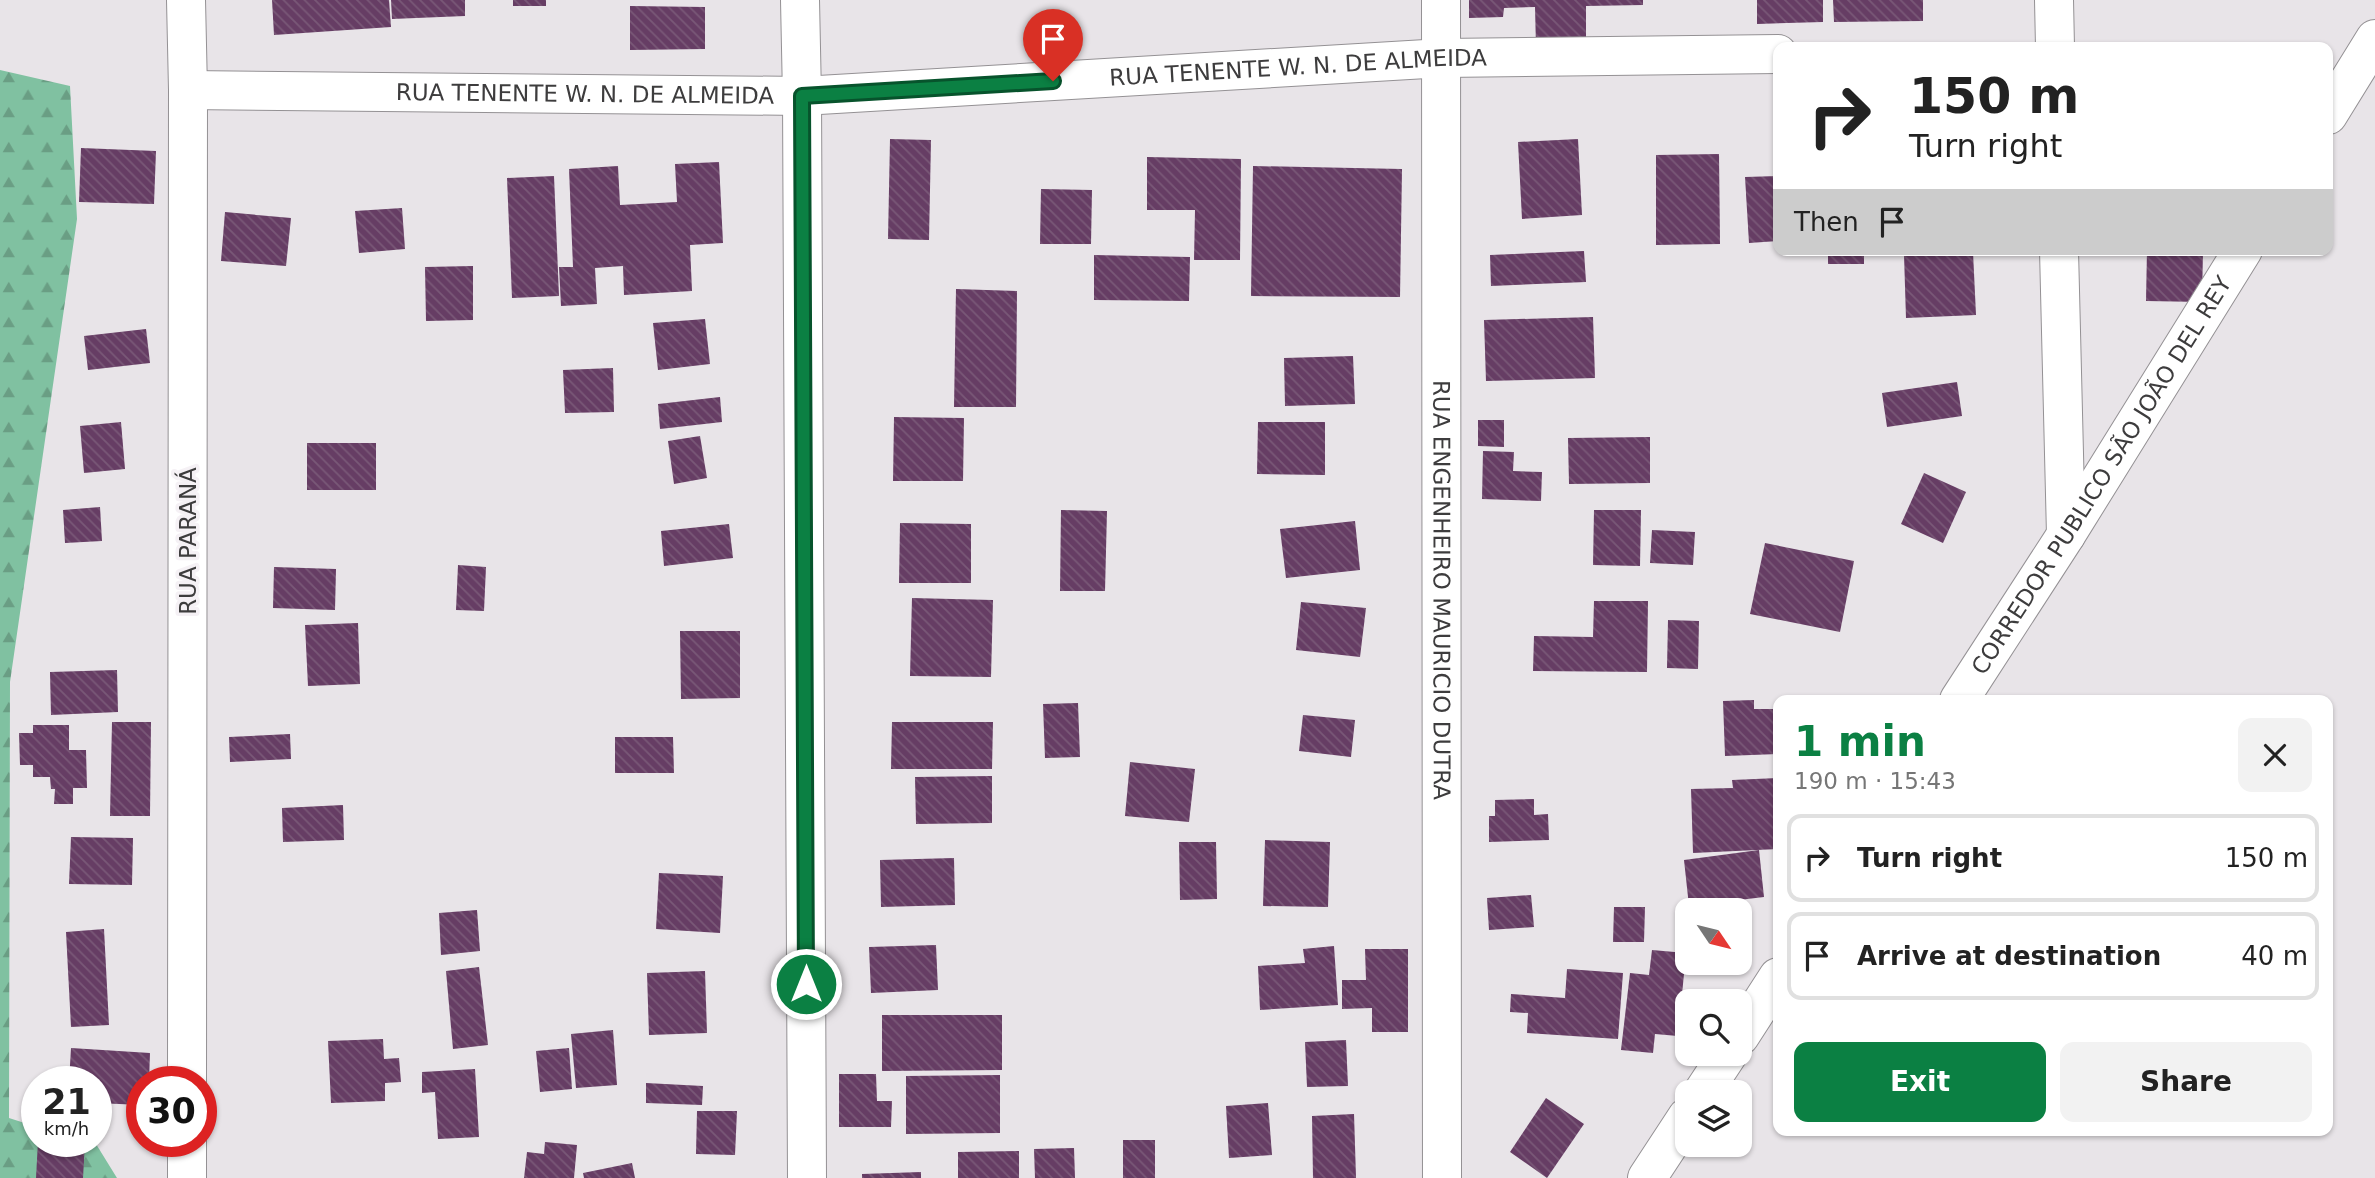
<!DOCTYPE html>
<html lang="en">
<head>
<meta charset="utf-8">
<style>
	:root { --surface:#fff; --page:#f2f2f2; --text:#222; --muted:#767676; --line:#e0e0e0; --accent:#0b8043 }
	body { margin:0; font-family:"DejaVu Sans",sans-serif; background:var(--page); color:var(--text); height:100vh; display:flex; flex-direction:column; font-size:26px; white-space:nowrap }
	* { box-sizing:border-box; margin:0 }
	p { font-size:23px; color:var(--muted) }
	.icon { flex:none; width:38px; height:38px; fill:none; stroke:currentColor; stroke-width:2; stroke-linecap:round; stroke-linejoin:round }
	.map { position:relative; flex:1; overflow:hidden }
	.drawer { position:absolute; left:1773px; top:695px; width:560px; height:441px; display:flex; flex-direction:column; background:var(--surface); border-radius:14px; box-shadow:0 2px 5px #0004 }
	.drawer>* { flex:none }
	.banner { position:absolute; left:1773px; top:42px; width:560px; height:214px; border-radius:14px; box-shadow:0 2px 5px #0004; background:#fff; color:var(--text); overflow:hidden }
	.needle { width:46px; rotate:125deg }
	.controls { position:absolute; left:1675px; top:898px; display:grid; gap:14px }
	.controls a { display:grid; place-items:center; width:77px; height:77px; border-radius:14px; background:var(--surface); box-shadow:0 2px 5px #0004; font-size:35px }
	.speed { position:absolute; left:21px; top:1066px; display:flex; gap:14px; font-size:35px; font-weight:700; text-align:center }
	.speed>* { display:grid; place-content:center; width:91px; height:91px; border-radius:50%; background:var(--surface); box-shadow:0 2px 5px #0004; line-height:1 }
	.speed small { font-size:18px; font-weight:400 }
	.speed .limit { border:10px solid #d22; background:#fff; color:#111 }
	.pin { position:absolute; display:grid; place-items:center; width:60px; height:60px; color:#fff; margin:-72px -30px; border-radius:50% 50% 50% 0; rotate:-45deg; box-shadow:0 0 7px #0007 }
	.pin .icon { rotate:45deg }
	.me { position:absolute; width:77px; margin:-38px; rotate:0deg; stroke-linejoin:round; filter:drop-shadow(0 0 5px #0008) }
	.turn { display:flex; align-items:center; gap:24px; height:147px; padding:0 21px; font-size:32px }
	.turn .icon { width:91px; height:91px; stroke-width:2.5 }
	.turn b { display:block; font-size:49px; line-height:60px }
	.then { display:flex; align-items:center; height:66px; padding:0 21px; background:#0003; gap:14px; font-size:26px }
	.round { display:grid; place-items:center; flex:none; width:74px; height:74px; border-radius:14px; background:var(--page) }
	.head { display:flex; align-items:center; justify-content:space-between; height:119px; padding:0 21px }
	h1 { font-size:42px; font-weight:700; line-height:52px; color:var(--accent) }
	.action { display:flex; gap:14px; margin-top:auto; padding:14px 21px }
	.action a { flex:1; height:80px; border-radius:14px; background:var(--accent); color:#fff; font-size:28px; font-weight:700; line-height:80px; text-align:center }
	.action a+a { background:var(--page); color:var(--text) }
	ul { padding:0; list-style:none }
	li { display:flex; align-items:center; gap:21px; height:88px; margin:0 14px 10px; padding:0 7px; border:4px solid var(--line); border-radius:14px }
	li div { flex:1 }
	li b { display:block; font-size:26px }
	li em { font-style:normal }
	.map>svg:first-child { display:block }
	.forest { fill:url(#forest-firs) }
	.building { fill:url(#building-back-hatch) }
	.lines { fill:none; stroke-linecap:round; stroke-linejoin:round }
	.minor-casing { stroke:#949194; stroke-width:40 }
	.minor { stroke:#fff; stroke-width:38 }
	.route-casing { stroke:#07532c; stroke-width:18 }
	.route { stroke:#0b8043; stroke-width:12 }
	.labels { text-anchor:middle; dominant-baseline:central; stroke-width:7; stroke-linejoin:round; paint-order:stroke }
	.street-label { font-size:23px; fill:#3d3c3d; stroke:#f5f1f5 }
</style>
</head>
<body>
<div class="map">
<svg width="2375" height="1178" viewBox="0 0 2375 1178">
	<defs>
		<pattern id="forest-firs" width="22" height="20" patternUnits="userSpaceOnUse" patternTransform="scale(1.75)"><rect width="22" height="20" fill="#80c1a1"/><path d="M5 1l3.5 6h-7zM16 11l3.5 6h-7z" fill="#6a9e84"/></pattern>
		<pattern id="building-back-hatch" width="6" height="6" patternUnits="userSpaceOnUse" patternTransform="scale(1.75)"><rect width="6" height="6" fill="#663d64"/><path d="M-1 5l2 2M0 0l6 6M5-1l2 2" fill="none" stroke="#795877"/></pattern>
	</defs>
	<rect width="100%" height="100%" fill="#e8e4e8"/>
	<path class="forest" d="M0 70 70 86 77 219 10 682 9 1118 37 1127V1141H87L96 1144 117 1178H0Z"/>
	<g class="building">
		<path d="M272 0H389L391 27 274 35Z"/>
		<path d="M391 0H465V16L392 19Z"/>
		<rect x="513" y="0" width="33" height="6"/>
		<path d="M1469 0H1643V5L1586 6V46L1536 47 1535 7 1504 8 1503 17 1469 18Z"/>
		<path d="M1757 0H1823V22L1757 24Z"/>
		<path d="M1833 0H1923V21L1834 22Z"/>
		<path d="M630 6 705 7V49L630 50Z"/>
		<path d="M890 139 931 140 929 240 888 239Z"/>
		<path d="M1578 139 1582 215 1522 219 1518 142Z"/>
		<path d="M81 148 156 151 154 204 79 202Z"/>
		<path d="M1719 154 1720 244 1656 245V155Z"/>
		<path d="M1147 157 1241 159 1240 260H1194L1195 210H1147Z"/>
		<path d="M719 162 723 243 690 245 692 291 624 295 623 266 595 268 597 304 561 306 559 267H573L569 169 618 166 620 205 677 202 675 164Z"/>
		<path d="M1253 166 1402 169 1400 297 1251 296Z"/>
		<path d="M554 176 559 296 512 298 507 178Z"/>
		<path d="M1778 176V241L1749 243 1745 177Z"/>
		<path d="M1041 189 1092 190 1091 244H1040Z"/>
		<path d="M402 208 405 249 359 253 355 211Z"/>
		<path d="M225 212 291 218 286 266 221 261Z"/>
		<rect x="1828" y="250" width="36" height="14"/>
		<path d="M2147 250H2203L2202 302 2146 301Z"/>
		<path d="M1584 251 1586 282 1491 286 1490 255Z"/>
		<path d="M1973 252 1976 315 1906 318 1904 255Z"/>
		<path d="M1094 255 1190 257 1189 301 1094 300Z"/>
		<path d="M473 266V320L426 321 425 267Z"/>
		<path d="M956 289 1017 291 1016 407H954Z"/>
		<path d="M1593 317 1595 378 1486 381 1484 320Z"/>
		<path d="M705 319 710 364 658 370 653 323Z"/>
		<path d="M146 329 150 363 88 370 84 336Z"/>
		<path d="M1353 356 1355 404 1285 406 1284 358Z"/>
		<path d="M613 368 614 412 565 413 563 370Z"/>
		<path d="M1957 382 1962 416 1887 427 1882 393Z"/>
		<path d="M720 397 722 422 660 429 658 404Z"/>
		<path d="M894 417 964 418 963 481H893Z"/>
		<path d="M1478 420H1504V447L1478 446Z"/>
		<path d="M121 422 125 469 84 473 80 426Z"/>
		<path d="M1258 422H1325V475L1257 474Z"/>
		<path d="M700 436 707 478 674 484 668 441Z"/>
		<path d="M1650 437V483L1569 484 1568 438Z"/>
		<rect x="307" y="443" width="69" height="47"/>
		<path d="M1483 451 1514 452 1513 471 1542 472 1541 501 1482 499Z"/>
		<path d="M1924 473 1966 492 1943 543 1901 524Z"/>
		<path d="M100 507 102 541 65 543 63 510Z"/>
		<path d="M1061 510 1107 511 1105 591H1060Z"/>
		<path d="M1594 510H1641L1640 566 1593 565Z"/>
		<path d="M1355 521 1360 570 1286 578 1280 529Z"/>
		<path d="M900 523 971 524V583H899Z"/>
		<path d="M729 524 733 558 664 566 661 531Z"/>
		<path d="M1652 530 1695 532 1693 565 1650 563Z"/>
		<path d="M1765 543 1854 561 1840 632 1750 614Z"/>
		<path d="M458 565 486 567 484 611 456 610Z"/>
		<path d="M274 567 336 569 335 610 273 608Z"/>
		<path d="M912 598 993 600 991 677 910 676Z"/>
		<path d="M1594 601H1648L1647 672 1533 671 1534 636 1593 637Z"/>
		<path d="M1301 602 1366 608 1360 657 1296 650Z"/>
		<path d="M1668 620 1699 621 1698 669 1667 668Z"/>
		<path d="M358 623 360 684 308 686 305 625Z"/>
		<path d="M680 631H740V698L681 699Z"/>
		<path d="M117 670 118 712 51 715 50 672Z"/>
		<path d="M1754 700V709H1778V754L1725 756 1723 701Z"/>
		<path d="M1078 703 1080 757 1045 758 1043 704Z"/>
		<path d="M1303 715 1355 720 1351 757 1299 751Z"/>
		<path d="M112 722H151L150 816H110Z"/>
		<path d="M892 722H993L992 769H891Z"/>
		<path d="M33 725H69V750H86L87 788H73V804H54L55 789H51L50 777H33V765H20L19 733H33Z"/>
		<path d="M290 734 291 759 230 762 229 737Z"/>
		<path d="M615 737H673L674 773H615Z"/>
		<path d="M1130 762 1195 769 1189 822 1125 816Z"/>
		<path d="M992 776V823L916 824 915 777Z"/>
		<path d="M1778 778V849L1693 853 1691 789 1733 788 1732 780Z"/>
		<path d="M1534 799V815L1548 814 1549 840 1489 842V816H1495V800Z"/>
		<path d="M343 805 344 840 283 842 282 808Z"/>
		<path d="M71 837 133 838 132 885 69 884Z"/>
		<path d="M1265 840 1330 842 1328 907 1263 906Z"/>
		<path d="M1179 842H1216L1217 899 1180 900Z"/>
		<path d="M1759 850 1764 897 1689 906 1684 860Z"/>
		<path d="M954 858 955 905 881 907 880 860Z"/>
		<path d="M659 873 723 876 720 933 656 929Z"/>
		<path d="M1531 895 1534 927 1489 930 1487 898Z"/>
		<path d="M1614 907H1645L1644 942H1613Z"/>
		<path d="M477 910 480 951 441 955 439 913Z"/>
		<path d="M104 929 109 1025 71 1027 66 932Z"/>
		<path d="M936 945 938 990 871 993 869 947Z"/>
		<path d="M1334 946 1338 1005 1260 1010 1258 966 1305 963 1303 949Z"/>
		<path d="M1365 949H1408V1032H1372V1008L1342 1009V980H1366Z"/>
		<path d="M1652 950 1686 953 1678 1036 1655 1034 1653 1053 1621 1050 1630 973 1649 975Z"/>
		<path d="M479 967 488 1045 453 1049 446 971Z"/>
		<path d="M1567 969 1623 973 1618 1039 1527 1033 1528 1013 1510 1012 1511 994 1565 998Z"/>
		<path d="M705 971 707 1033 649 1035 647 973Z"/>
		<path d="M882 1015H1002V1070L882 1071Z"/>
		<path d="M613 1030 617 1085 576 1088 571 1034Z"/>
		<path d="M383 1039 384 1059 399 1058 401 1082 385 1083V1101L331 1103 328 1041Z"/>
		<path d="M1346 1040 1348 1086 1307 1087 1305 1042Z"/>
		<path d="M71 1048 150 1053 149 1082H142V1105L96 1103V1082H69Z"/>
		<path d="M569 1048 572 1089 540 1092 536 1051Z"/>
		<path d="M475 1069 479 1137 438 1139 435 1092 422 1093V1072Z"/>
		<path d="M839 1074H876L877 1101H892L891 1127H839Z"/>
		<path d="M1000 1075V1133L906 1134V1076Z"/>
		<path d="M646 1083 703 1086 702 1105 646 1103Z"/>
		<path d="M1546 1098 1584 1124 1547 1178 1510 1152Z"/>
		<path d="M1268 1103 1272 1155 1229 1158 1226 1106Z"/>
		<path d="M697 1111H737L735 1155 696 1154Z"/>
		<path d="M1354 1114 1356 1178H1313L1312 1116Z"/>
		<rect x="1123" y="1140" width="32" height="38"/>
		<path d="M38 1141 85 1143 83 1178H36Z"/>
		<path d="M545 1142 577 1145 574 1178H524L527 1152 544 1154Z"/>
		<path d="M1074 1148 1075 1178H1035L1034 1149Z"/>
		<path d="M1019 1151V1178H958V1152Z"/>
		<path d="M632 1163 635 1178H584L583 1173Z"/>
		<path d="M921 1172V1178H862V1174Z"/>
	</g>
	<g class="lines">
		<g class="minor-casing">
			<g id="minor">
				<path d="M186 0 188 90 187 1082"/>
				<path d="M800 0 802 96 807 1178"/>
				<path id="s1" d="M1441 0 1442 1178"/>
				<path d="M2054 0 2055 47"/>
				<path id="s2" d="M188 90 802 96 1443 58 1778 54"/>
				<path d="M2328 115 2375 39"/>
				<path d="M2059 250 2066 535"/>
				<path id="s3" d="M1959 700 2066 535 2243 250"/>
				<path d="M1740 1036 1778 977"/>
				<path d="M1703 1092 1728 1054"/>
				<path d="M187 1178V1141"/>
				<path d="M1647 1178 1687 1117"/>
			</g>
		</g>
		<use href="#minor" class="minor"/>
	</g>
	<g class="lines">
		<g class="route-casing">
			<path id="route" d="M806 984 802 96 1053 81"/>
		</g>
		<use href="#route" class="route"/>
	</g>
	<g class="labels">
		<g class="street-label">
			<text stroke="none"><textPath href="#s2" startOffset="1111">RUA TENENTE W. N. DE ALMEIDA</textPath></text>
			<text stroke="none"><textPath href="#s2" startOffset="397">RUA TENENTE W. N. DE ALMEIDA</textPath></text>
			<text stroke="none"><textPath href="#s3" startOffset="266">CORREDOR PUBLICO SÃO JOÃO DEL REY</textPath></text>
			<text transform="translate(188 541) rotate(-90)">RUA PARANÁ</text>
			<text stroke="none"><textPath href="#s1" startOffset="590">RUA ENGENHEIRO MAURICIO DUTRA</textPath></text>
		</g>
	</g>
</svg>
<div class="controls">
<a><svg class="needle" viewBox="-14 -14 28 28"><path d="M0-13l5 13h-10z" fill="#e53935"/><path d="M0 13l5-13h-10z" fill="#767676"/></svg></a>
<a><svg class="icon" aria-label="search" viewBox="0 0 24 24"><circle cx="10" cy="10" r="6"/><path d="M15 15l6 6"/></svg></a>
<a><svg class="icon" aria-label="layers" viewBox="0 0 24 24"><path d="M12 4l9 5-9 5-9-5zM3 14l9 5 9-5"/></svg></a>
</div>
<div class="speed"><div>21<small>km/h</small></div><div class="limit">30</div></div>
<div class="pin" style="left:1053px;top:81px;background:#d93025"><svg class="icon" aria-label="arrive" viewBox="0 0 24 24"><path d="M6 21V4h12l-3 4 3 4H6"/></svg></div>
<svg class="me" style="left:806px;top:984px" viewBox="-20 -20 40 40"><circle r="17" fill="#0b8043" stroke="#fff" stroke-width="3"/><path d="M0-11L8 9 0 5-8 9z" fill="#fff"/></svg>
<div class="banner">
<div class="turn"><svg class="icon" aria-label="right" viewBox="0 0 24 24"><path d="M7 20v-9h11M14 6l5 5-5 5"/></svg><div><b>150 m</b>Turn right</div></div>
<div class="then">Then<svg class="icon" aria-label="arrive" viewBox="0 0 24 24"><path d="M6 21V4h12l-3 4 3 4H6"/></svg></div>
</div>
<section class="drawer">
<div class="head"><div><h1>1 min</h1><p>190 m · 15:43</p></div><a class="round"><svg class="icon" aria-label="close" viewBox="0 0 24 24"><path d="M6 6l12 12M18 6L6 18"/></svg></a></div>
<ul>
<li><svg class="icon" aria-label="right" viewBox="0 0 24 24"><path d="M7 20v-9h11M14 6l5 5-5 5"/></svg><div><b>Turn right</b></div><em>150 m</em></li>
<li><svg class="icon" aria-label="arrive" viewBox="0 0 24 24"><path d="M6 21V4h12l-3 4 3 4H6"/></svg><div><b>Arrive at destination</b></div><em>40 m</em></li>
</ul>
<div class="action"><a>Exit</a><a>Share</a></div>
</section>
</div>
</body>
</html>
